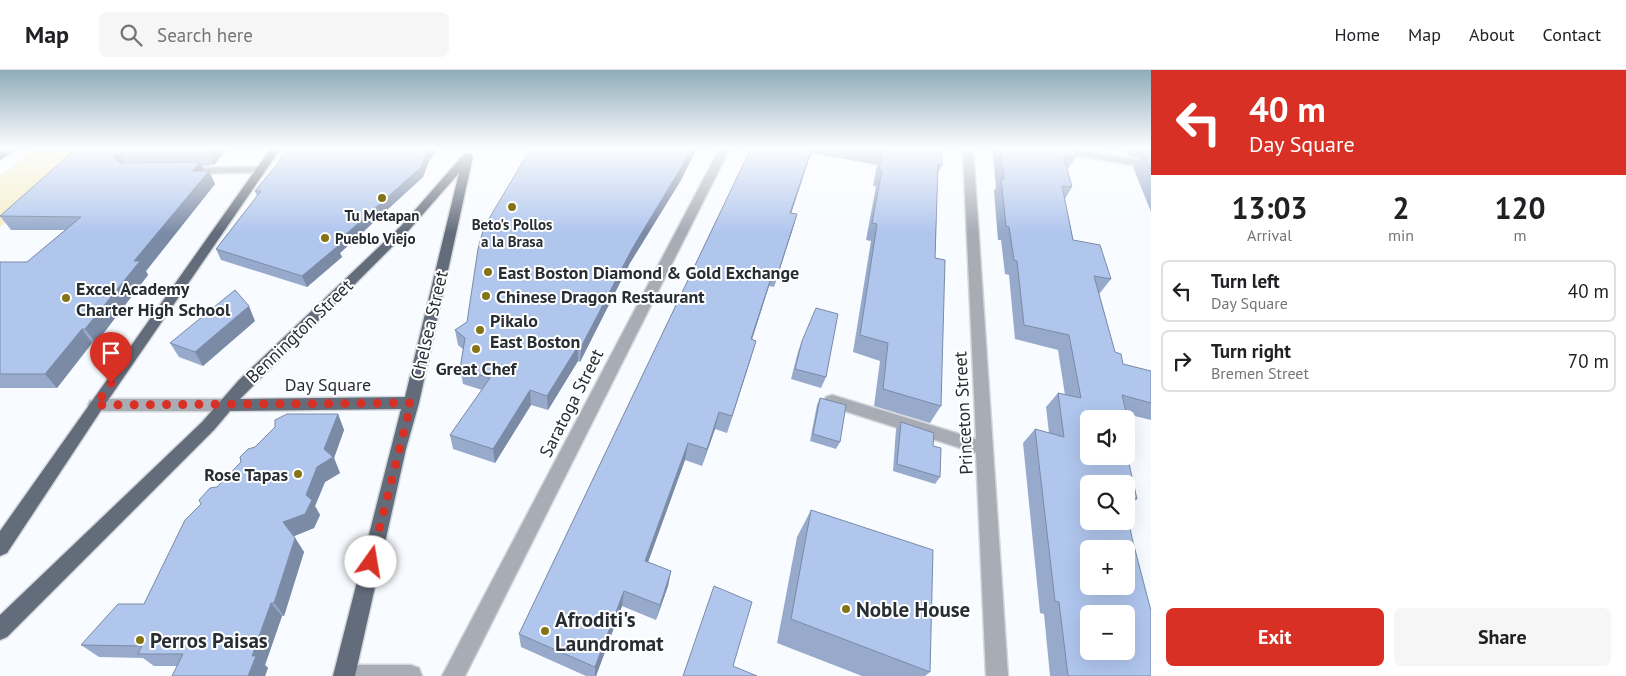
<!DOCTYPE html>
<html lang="en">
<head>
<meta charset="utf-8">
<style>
	:root { --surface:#fff; --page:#f6f6f6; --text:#202124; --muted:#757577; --line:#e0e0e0; --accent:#d93025 }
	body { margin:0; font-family:"PT Sans",sans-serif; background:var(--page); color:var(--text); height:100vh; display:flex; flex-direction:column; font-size:19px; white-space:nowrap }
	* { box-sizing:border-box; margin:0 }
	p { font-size:16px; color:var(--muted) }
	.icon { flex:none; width:28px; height:28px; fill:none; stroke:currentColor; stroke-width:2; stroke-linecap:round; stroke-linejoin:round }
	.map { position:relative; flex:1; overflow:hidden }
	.details { display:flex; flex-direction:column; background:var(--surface); width:475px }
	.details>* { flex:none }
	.hud { background:#d93025; color:#fff; overflow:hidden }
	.tools { position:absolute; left:1080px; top:340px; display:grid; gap:10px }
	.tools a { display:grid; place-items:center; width:55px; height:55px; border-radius:8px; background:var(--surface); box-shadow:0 5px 20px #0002; font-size:25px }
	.pin { position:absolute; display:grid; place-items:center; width:42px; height:42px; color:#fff; margin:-51px -21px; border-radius:50% 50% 50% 0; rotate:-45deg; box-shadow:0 0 5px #0007 }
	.pin .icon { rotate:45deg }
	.me { position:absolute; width:55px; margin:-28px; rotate:13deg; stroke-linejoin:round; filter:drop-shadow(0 0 4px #0008) }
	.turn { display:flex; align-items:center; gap:18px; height:105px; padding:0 15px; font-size:22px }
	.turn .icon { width:65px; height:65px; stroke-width:2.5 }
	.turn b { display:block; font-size:35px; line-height:42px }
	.eta { display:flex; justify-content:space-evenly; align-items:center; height:85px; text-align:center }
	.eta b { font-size:30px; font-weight:800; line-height:35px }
	.action { display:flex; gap:10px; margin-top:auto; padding:10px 15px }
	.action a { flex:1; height:58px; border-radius:8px; background:var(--accent); color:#fff; font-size:20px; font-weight:800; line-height:58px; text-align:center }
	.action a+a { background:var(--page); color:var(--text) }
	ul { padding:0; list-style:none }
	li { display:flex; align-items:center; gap:15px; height:62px; margin:0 10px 8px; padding:0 5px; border:2px solid var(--line); border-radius:8px }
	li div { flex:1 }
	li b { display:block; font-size:19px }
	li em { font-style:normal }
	header { display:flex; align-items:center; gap:30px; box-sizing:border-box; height:70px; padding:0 25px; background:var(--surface); border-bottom:1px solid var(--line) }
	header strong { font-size:24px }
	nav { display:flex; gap:28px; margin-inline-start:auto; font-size:18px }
	.search { width:350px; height:45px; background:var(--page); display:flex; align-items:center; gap:12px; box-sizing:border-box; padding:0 18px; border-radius:8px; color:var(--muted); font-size:19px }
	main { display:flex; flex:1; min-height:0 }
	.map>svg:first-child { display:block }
	.green { fill:#f5edc5 }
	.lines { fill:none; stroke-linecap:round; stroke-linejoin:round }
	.minor-casing { stroke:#d3d6da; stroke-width:3 }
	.major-casing { stroke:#d3d6da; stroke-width:3 }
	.highway-casing { stroke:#d3d6da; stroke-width:3 }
	.minor { fill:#a7acb5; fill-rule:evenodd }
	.major { fill:#636c7a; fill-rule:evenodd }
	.highway { fill:#4b5566; fill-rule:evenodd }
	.wall { fill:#97aacc; fill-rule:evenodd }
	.shaded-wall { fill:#7b8ba6 }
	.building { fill:#b0c6ed; stroke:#7b8ba6; fill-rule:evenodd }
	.route { stroke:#d93025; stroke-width:9; stroke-dasharray:0 16.2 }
	.poi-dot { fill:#847416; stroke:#fff; stroke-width:2 }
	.labels { text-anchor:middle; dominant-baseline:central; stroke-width:4; stroke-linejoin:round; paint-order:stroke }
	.far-poi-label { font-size:15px; font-weight:bold; fill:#282d34; stroke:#fff }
	.poi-label { font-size:18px; font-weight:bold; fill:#282d34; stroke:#fff; text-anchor:start }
	.street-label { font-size:18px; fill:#282d34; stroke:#fff }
	.near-poi-label { font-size:21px; font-weight:bold; fill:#282d34; stroke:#fff; text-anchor:start }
</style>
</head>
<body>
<header>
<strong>Map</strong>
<div class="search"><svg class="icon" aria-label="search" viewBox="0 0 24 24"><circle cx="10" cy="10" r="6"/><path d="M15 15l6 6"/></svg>Search here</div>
<nav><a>Home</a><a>Map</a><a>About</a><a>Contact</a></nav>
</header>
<main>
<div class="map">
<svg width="1151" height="606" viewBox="0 0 1151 606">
	<rect width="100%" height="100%" fill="#f8fbff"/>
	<path class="green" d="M35 78H96L0 157V106Z"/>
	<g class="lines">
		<g class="minor-casing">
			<g id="minor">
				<path d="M720 78H730L465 606H442Z"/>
				<path d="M963 78H973L1008 606H986L976 383 826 335 824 331 826 327 832 325 976 369Z"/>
				<path d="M1043 78H1067L1151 92V98L1048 81Z"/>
				<path d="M260 97 265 100 264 102 186 104 181 101 186 98Z"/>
				<path d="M96 329H227L233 331 235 335 233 339 227 341H96L90 339 88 335 90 331Z"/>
				<path d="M344 595H411L419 598 422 606H333L336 598Z"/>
			</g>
		</g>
		<g class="major-casing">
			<g id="major">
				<path d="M271 78H281L102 339 7 483 0 486V461Z"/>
				<path d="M468 83 473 86 419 333 406 379 355 606H333L401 339 230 341 214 360 7 567 0 570V545L202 352 239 310 401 156 464 84ZM459 103 405 327 240 329 409 160Z"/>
			</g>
		</g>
		<g class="highway-casing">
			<path id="highway" d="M6 78H18L0 90V82Z"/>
		</g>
		<use href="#minor" class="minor"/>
		<use href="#major" class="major"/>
		<use href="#highway" class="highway"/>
	</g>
	<g class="wall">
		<path d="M77 78H228L214 95 202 96 204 101H209L215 114 146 201 148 205 96 273H92L57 318H0V192H27L65 160H11L0 146Z"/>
		<path d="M531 78H697L681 110 630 193 580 292 578 291 548 340 531 335 495 393 453 379 450 365 482 320 463 314 460 299 463 279 458 275 455 260 467 252Z"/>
		<path d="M751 78H942V95L938 103 935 188 941 336 930 353 874 336 880 291 853 282 871 171 866 170 876 116H873L877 95 811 83 791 143 797 144 792 161 774 217 769 216 752 270 751 288 727 363 715 359 702 396 685 390 648 492 671 501 668 516 656 550 622 536 596 606H586L521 577 519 564Z"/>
		<path d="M992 78H1073L1076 87 1067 100 1072 117 1065 129 1073 170 1111 209 1100 223H1099L1115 282 1123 294 1151 301V350L1126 344 1134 375 1126 382 1137 429 1126 438V414H1089L1151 606H1050L1044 544 1040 543 1023 373 1035 359 1049 363 1046 337 1058 323 1065 325 1058 280 1015 269 1009 205 1005 204 1001 170H998L994 121 996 117ZM1089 349H1126V386Z"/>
		<path d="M1125 78H1151V142L1133 97 1139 88 1129 86Z"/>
		<path d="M436 82 429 91 423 107 340 183 342 187 307 217 221 190 216 179 257 126 255 121Z"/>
		<path d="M255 251 203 296 179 287 170 273Z"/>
		<path d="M802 271 826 307 821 318 791 309 798 282Z"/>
		<path d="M820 328 840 372 836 379 810 371 817 335Z"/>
		<path d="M338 344 344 360 334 388 340 403 325 412 315 436 320 445 314 458 294 466 304 482 284 546H282L265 595 268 598 265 606H172L177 596H154L143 588 99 587 81 575 144 534 217 417 255 377Z"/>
		<path d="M901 352 933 376 940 407 935 414 893 401 896 359Z"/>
		<path d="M811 440 930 602 925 606H862L777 573 797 467Z"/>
	</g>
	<g class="shaded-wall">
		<path d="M212 78H228L214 95 208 83Z"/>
		<path d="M429 78H437L436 82 429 91 423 107 340 183 342 187 307 217 302 206Z"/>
		<path d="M692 78H697L681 110 630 193 580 292 581 277 632 179Z"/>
		<path d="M812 78 811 83 786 159 790 143Z"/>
		<path d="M120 83 127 96 120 100 113 87Z"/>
		<path d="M200 92 206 105 209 101 215 114 146 201 148 205 96 273 85 259 134 191 192 101Z"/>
		<path d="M797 144 792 161 774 217 779 200Z"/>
		<path d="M774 199 769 216 746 287 751 269Z"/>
		<path d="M249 236 255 251 203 296 195 282Z"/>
		<path d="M82 259 92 273 57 318 45 304Z"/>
		<path d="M756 271 751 288 727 363 732 346Z"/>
		<path d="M578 276V291L548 340 547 326Z"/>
		<path d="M530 320 531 335 495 393 493 379Z"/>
		<path d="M719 342 715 359 702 396 707 379Z"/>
		<path d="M338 344 344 360 334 388 340 403 325 412 315 436 320 445 314 458 292 467 283 452 306 425Z"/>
		<path d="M688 373 685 390 643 506 645 491Z"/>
		<path d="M295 468 304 482 284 546 274 533Z"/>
		<path d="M671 501 668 516 656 550 660 535Z"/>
		<path d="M624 521 622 536 596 606H595V597Z"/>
		<path d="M271 533 282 546 265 595 268 598 265 606H248L252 586Z"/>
	</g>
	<g class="building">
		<path d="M77 78H212L208 83H120L113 87 120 93 200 92 192 101H209L134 191H140L85 259H82L45 304H0V192H27L81 147 0 146Z"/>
		<path d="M287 78H429L427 81 421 97 334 175 338 176 302 206 216 179 261 121H255L278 93Z"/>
		<path d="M531 78H692L682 96 632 179 581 277 578 276 547 326 530 320 493 379 450 365 490 308 460 299 465 268 455 260 467 252 478 179 484 157Z"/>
		<path d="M751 78H812L790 143 797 144 779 200 774 199 751 269 756 271 732 346 719 342 707 379 688 373 645 491 671 501 660 535 624 521 595 597 519 564Z"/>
		<path d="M876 78H942V95L938 94 935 188 945 190 941 336 883 319 888 273 860 265 877 154 872 153 882 100 879 99 883 79Z"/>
		<path d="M1000 78H1073L1076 87 1063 85 1072 117 1062 116 1073 170 1100 175 1111 209 1094 206 1115 282 1121 284 1123 294 1151 301V333L1122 325 1134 375 1126 373V349H1089V386H1126V381L1137 429 1126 426V414H1089V451H1126V438L1132 468 1151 541V606H1068L1059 532 1055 531 1035 359 1064 367 1058 323 1081 328 1069 265 1024 255 1017 191 1014 190 1009 157 1006 156 1001 108 1004 109ZM1089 479H1126V516H1089ZM1089 544H1126V581H1089Z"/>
		<path d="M1143 82 1151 83V100Z"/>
		<path d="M235 220 249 236 195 282 170 273Z"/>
		<path d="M816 238 838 244 826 307 795 299 802 271Z"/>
		<path d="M820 328 846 335 840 372 813 364Z"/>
		<path d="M287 344H338L324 379 333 387 317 397 306 425 312 430 305 444 283 452 295 468 274 533H271L252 586H256L248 606H172L183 584H138L142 576 81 575 118 534H144L185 450 201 434 199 430 210 418 217 417 241 392 240 387 248 379 255 377 275 357V350Z"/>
		<path d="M901 352 934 363 933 376 941 378 940 407 897 394Z"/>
		<path d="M811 440 933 480 930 602 791 549Z"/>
		<path d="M714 516 752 532 733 596 757 606H683Z"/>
	</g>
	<linearGradient id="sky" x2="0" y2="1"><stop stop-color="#8facba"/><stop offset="0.48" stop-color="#fcfdff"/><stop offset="1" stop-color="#fcfdff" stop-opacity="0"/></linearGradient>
	<rect width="1151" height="163" fill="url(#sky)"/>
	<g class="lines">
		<path class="route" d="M111 313 96 335 411 333 371 492"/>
	</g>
	<g class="poi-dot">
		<circle cx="382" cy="128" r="5"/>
		<circle cx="512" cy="137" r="5"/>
		<circle cx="325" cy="168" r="5"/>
		<circle cx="488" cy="202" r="5"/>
		<circle cx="486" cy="226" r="5"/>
		<circle cx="66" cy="228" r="5"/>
		<circle cx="480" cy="260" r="5"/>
		<circle cx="476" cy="279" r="5"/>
		<circle cx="298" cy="404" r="5"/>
		<circle cx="846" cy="539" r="5"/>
		<circle cx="545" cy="561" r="5"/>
		<circle cx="140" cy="570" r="5"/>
	</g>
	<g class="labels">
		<g class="far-poi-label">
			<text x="382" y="145">Tu Metapan</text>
			<text x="512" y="154">Beto's Pollos<tspan x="512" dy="17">a la Brasa</tspan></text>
			<text x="335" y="168" text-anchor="start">Pueblo Viejo</text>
		</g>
		<g class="poi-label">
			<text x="498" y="202">East Boston Diamond &amp; Gold Exchange</text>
			<text x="76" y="218">Excel Academy<tspan x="76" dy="21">Charter High School</tspan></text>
			<text x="496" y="226">Chinese Dragon Restaurant</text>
			<text x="490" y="250">Pikalo<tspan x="490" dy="21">East Boston</tspan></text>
			<text x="476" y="298" text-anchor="middle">Great Chef</text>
			<text x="288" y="404" text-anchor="end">Rose Tapas</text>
		</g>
		<g class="street-label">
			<text transform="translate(429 255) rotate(-77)">Chelsea Street</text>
			<text transform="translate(299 261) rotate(-44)">Bennington Street</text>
			<text x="328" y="314">Day Square</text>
			<text transform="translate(571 333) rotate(-63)">Saratoga Street</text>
			<text transform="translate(963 343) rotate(-93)">Princeton Street</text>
		</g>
		<g class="near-poi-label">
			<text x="856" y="539">Noble House</text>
			<text x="555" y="549">Afroditi's<tspan x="555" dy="24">Laundromat</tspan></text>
			<text x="150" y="570">Perros Paisas</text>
		</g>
	</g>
</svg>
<div class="tools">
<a><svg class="icon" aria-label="sound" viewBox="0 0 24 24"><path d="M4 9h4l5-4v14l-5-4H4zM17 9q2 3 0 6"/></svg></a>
<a><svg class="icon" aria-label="search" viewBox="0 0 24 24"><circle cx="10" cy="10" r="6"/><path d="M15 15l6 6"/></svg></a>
<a>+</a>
<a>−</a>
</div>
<div class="pin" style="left:111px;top:313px;background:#d93025"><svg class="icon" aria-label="arrive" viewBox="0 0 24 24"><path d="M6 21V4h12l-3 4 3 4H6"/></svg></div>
<svg class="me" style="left:371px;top:492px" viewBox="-20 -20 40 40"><circle r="19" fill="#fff"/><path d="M0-13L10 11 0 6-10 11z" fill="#d93025"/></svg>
</div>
<section class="details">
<div class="hud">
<div class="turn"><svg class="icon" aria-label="left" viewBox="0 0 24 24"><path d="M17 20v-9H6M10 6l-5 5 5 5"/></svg><div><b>40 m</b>Day Square</div></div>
</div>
<div class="eta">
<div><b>13:03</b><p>Arrival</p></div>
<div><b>2</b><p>min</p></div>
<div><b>120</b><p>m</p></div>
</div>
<ul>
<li><svg class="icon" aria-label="left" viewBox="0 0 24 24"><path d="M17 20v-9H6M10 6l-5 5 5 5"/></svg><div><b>Turn left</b><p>Day Square</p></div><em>40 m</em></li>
<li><svg class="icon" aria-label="right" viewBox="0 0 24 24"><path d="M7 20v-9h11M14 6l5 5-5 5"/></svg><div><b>Turn right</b><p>Bremen Street</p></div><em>70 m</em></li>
</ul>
<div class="action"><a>Exit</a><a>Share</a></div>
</section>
</main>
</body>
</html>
